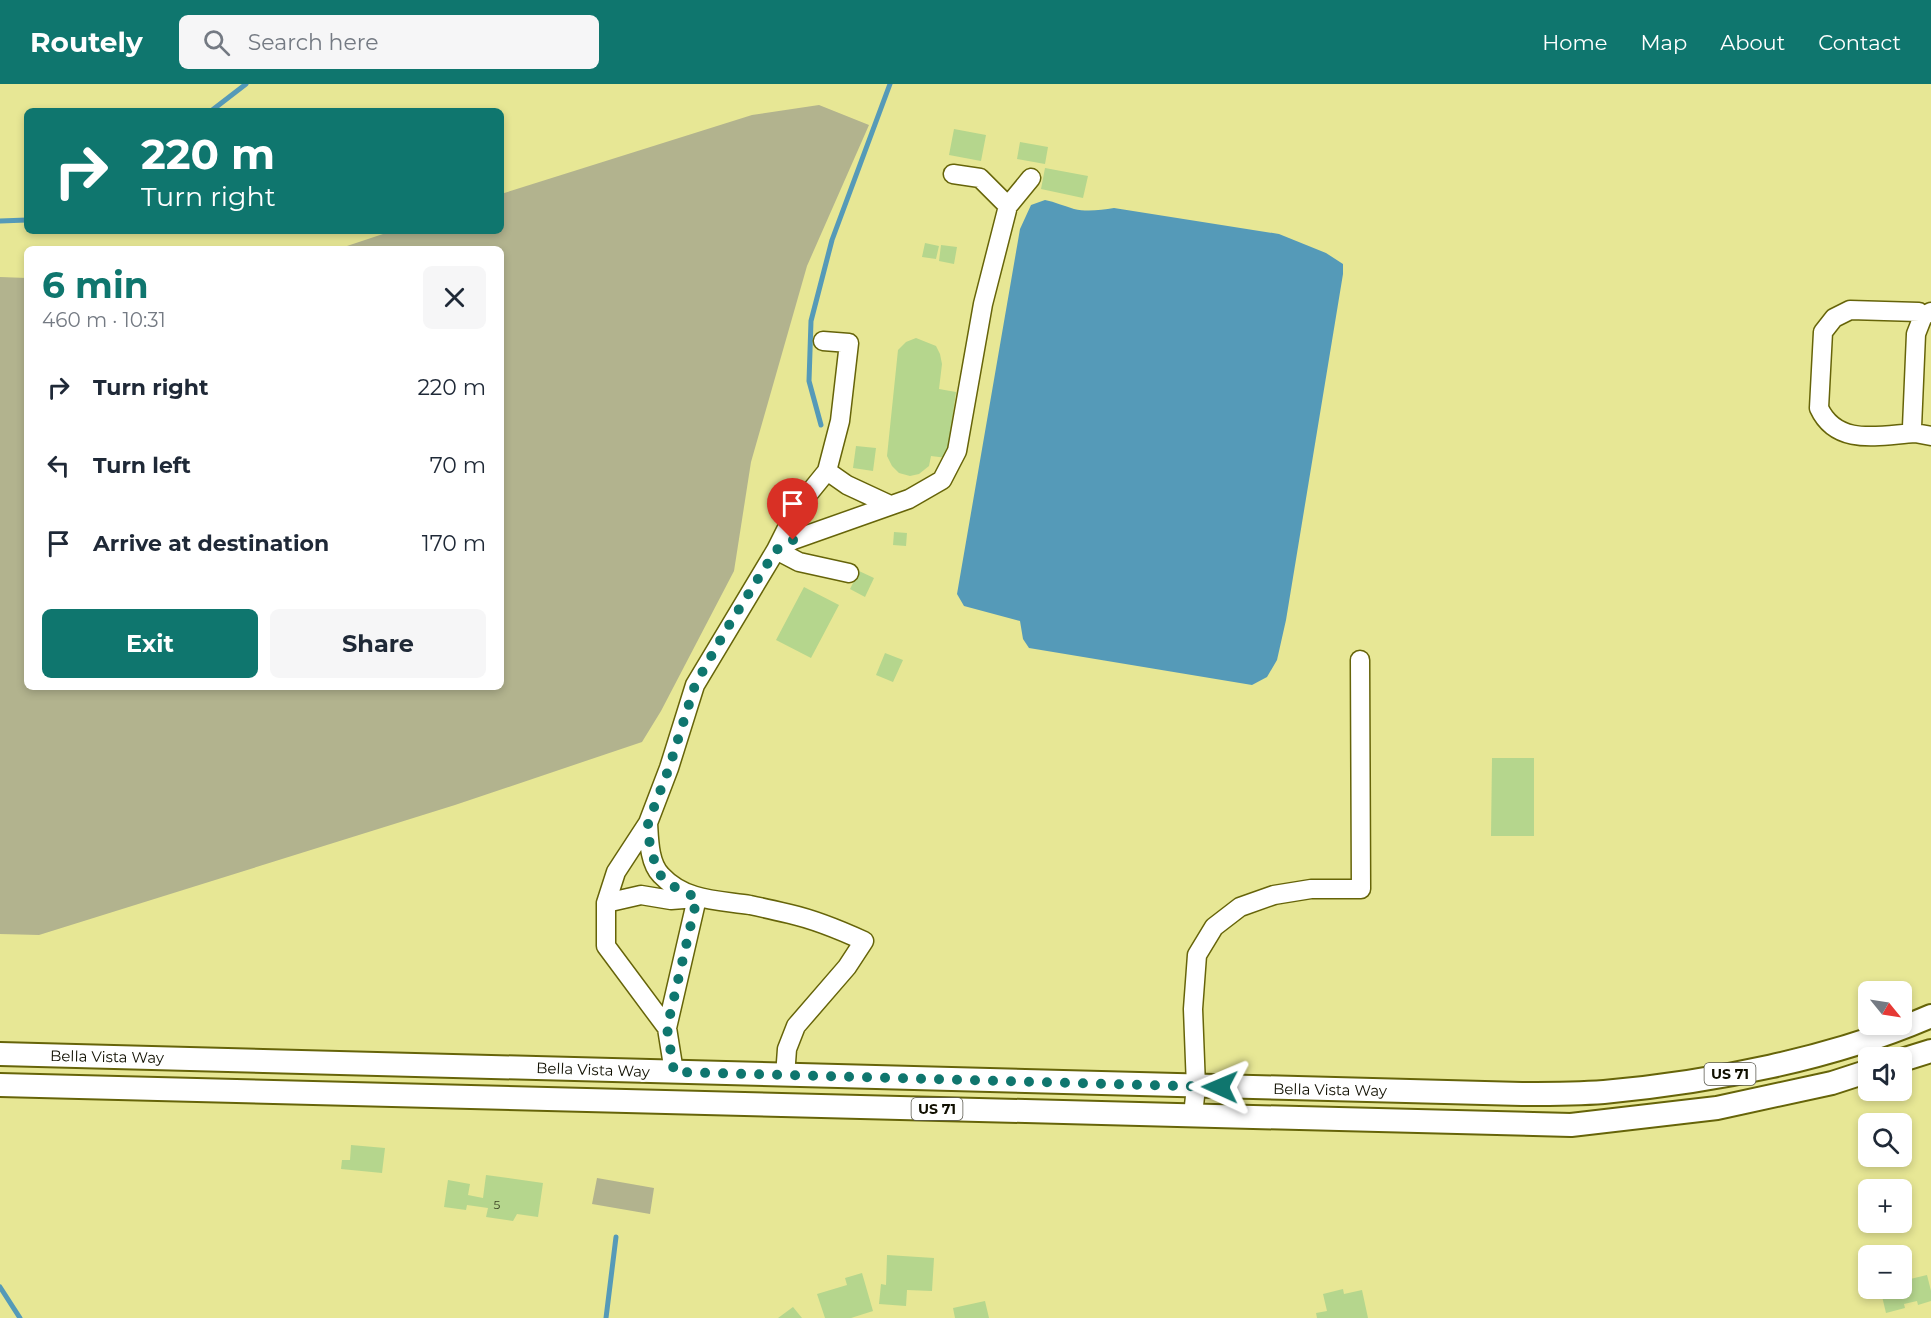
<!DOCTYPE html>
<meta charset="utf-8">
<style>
body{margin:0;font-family:Montserrat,sans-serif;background:#f6f6f7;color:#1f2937;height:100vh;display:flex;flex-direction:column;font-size:22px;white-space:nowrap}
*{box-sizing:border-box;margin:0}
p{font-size:20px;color:#747a83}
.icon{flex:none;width:33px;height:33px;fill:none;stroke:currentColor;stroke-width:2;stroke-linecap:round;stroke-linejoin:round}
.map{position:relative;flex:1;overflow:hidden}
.panel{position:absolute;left:24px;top:162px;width:480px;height:444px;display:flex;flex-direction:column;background:#fff;border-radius:9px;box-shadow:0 3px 9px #0003}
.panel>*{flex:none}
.top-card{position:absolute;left:24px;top:24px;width:480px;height:126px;border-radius:9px;box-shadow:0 3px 9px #0003;background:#0f766e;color:#fff;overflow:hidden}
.needle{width:39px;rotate:120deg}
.buttons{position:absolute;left:1858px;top:897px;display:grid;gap:12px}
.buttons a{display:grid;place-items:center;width:54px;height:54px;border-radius:9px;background:#fff;box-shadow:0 3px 9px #0003;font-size:30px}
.pin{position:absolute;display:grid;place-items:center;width:51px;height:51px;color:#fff;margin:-62px -26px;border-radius:50% 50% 50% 0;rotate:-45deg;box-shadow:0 0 6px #0007}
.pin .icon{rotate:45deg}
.me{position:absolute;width:66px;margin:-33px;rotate:271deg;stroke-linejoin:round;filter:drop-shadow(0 0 4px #0008)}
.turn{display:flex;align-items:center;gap:21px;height:126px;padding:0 18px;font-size:27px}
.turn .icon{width:78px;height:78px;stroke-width:2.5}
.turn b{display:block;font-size:42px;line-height:51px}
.round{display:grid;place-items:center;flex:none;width:63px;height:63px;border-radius:9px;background:#f6f6f7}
.overview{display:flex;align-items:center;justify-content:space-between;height:102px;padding:0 18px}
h1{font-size:36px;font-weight:700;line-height:45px;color:#0f766e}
.action{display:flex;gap:12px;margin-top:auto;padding:12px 18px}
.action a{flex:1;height:69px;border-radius:9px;background:#0f766e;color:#fff;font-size:24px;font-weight:700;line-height:69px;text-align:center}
.action a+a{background:#f6f6f7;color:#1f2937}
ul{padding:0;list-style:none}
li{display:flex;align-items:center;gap:18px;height:78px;padding:0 18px}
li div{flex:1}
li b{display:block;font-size:22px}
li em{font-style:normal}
header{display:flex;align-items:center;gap:36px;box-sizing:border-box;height:84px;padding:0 30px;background:#0f766e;color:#fff}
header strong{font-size:28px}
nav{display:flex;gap:33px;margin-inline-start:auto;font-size:21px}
.search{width:420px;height:54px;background:#f6f6f7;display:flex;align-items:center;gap:15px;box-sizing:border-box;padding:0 21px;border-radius:9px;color:#747a83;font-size:22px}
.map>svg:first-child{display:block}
.green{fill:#b2b38e}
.water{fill:#559ab8}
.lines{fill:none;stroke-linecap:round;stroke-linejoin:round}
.stream{stroke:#559ab8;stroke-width:5}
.building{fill:#b5d68d}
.minor-casing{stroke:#666409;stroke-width:21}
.major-casing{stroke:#666409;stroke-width:26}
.minor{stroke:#fff;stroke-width:18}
.major{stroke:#fff;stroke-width:22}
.route{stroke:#0f766e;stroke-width:10;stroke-dasharray:0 18}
.labels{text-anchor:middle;stroke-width:4.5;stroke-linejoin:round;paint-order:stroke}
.number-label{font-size:12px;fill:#394123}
.shield{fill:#fff;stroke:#58574c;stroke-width:1.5}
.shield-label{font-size:14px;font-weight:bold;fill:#100f00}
.street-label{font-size:15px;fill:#100f00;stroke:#fff}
</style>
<header>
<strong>Routely</strong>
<div class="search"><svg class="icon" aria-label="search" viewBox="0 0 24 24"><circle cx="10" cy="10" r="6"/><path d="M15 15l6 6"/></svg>Search here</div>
<nav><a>Home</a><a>Map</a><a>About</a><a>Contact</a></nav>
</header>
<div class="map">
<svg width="1931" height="1234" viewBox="0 0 1931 1234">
<rect width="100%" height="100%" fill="#e7e795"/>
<path class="green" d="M819,21L869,41L807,182L751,378L734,487L661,627L642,658L455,721L39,851L0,850V193L27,194V603H501V165H338L392,147H501V110L752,31Z
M597,1094L654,1104L650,1130L592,1120Z"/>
<path class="water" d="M1045,116C1055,118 1064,122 1074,125C1087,128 1101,126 1114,124L1279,150L1326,169L1343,180V190L1286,536L1277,576L1267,593L1252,601L1029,564L1023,555L1020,537L964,522L957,510L1020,145L1031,121Z"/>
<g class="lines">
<path class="stream" d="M211,27L246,0
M0,137L27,136
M821,341L809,297L811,237L832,156L890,0
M0,1203L20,1234
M606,1234L616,1153"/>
</g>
<path class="building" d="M954,45L986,51L981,77L949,71Z
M1020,58L1048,63L1045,80L1017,75Z
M1045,84L1088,92L1083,114L1041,105Z
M925,159L939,162L936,175L922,173Z
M941,161L957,163L954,180L939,177Z
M916,254L936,262L940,270L942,280L939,305L956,308L947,374L931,372L929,382L919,390L910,392L899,389L892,382L887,372L898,266L906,258Z
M856,362L876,364L873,387L853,384Z
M894,448L907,449L906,462L893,461Z
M859,487L874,494L865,513L850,505Z
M804,503L839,521L811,574L776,556Z
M885,569L903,576L893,598L876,591Z
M1492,674H1534V752H1491Z
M351,1061L385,1064L382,1089L341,1085L342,1076H350Z
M486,1091L543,1099L538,1133L517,1130L513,1137L486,1133L488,1124L467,1121L466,1126L444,1123L448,1096L470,1100L468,1111L483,1114Z
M887,1171L934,1174L932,1207L907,1206L906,1222L879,1220L881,1200L886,1201Z
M862,1189L873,1227L851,1234H825L817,1210L847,1201L845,1194Z
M1927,1191L1931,1207V1217L1918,1221L1917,1217L1904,1220L1905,1224L1886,1229L1881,1208L1902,1204V1197Z
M1343,1205L1344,1210L1362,1206L1368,1234H1317L1316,1229L1327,1227L1323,1210Z
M985,1217L989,1234H955L953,1224Z
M793,1223L802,1234H778Z"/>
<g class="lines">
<defs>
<path id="minor" d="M1008,122L1031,94
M1931,228L1923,232L1916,250L1912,343L1915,349L1931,352
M823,257L849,259L840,337L827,387L797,424L776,466L799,478L849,489
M1915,349C1880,351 1837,363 1819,324L1823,248L1834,234L1850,226L1919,228L1923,232
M827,387L847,401L890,421
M648,739C649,755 649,779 661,791C685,817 718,816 750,821C764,824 777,827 790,830C816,836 840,846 864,857L847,883L796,942L787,965L785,992
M606,819L641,811L671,816L697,814L667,944
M674,988L667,944L606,862V819L616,788L648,739L669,684L695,601L776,466L793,456L909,415L942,396L957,367L983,220L1008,122L980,94L953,90
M1193,1031L1196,1003L1193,925L1197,871L1214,843L1240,823L1274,811L1311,805H1361L1360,576"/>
<path id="major" d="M0,970L1522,1010C1549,1010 1577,1010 1604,1008C1712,998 1832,975 1931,932
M1902,976L1931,967
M0,1001L1571,1041L1717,1024L1832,999L1869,987"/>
</defs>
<use href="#minor" class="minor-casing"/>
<use href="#major" class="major-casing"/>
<use href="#minor" class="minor"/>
<use href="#major" class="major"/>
</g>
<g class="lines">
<path class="route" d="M793,456L776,466L726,546L695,601L669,684L648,739L650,764L659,790L676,804L697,814L667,944L674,988L1220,1003"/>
</g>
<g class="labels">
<g class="number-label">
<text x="497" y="1125">5</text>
</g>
<g class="shield">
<rect x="1704.5" y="979" width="51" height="22" rx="4.5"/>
<rect x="911.5" y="1014" width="51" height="22" rx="4.5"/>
</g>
<g class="shield-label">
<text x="1730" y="995">US 71</text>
<text x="937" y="1030">US 71</text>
</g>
<g class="street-label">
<text transform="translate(107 973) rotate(1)" y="5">Bella Vista Way</text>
<text transform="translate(593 986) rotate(2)" y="5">Bella Vista Way</text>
<text transform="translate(1330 1006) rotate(1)" y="5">Bella Vista Way</text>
</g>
</g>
</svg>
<div class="buttons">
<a><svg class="needle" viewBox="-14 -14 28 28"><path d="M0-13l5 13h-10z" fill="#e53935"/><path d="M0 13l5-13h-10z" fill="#747a83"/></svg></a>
<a><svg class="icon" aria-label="sound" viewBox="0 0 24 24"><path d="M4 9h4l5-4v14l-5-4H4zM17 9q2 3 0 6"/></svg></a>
<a><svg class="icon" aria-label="search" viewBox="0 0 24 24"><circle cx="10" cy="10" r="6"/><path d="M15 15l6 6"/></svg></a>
<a>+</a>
<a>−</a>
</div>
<div class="pin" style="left:793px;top:456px;background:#d93025"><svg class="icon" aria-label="arrive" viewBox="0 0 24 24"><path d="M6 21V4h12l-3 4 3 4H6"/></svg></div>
<svg class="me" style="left:1220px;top:1003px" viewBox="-20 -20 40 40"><path d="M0-17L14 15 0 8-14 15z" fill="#0f766e" stroke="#fff" stroke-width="4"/></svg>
<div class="top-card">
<div class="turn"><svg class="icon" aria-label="right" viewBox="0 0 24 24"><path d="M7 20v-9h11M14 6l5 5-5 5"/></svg><div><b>220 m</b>Turn right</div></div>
</div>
<section class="panel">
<div class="overview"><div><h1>6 min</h1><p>460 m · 10:31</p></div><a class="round"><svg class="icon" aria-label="close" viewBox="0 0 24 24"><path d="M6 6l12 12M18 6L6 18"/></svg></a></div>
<ul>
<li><svg class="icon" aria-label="right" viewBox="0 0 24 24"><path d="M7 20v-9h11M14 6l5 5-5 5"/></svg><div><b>Turn right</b></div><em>220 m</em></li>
<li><svg class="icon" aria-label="left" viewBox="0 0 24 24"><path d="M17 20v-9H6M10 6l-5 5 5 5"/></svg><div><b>Turn left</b></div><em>70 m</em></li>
<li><svg class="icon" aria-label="arrive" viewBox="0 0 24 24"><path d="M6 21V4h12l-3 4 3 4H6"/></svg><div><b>Arrive at destination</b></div><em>170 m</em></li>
</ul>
<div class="action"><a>Exit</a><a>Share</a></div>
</section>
</div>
